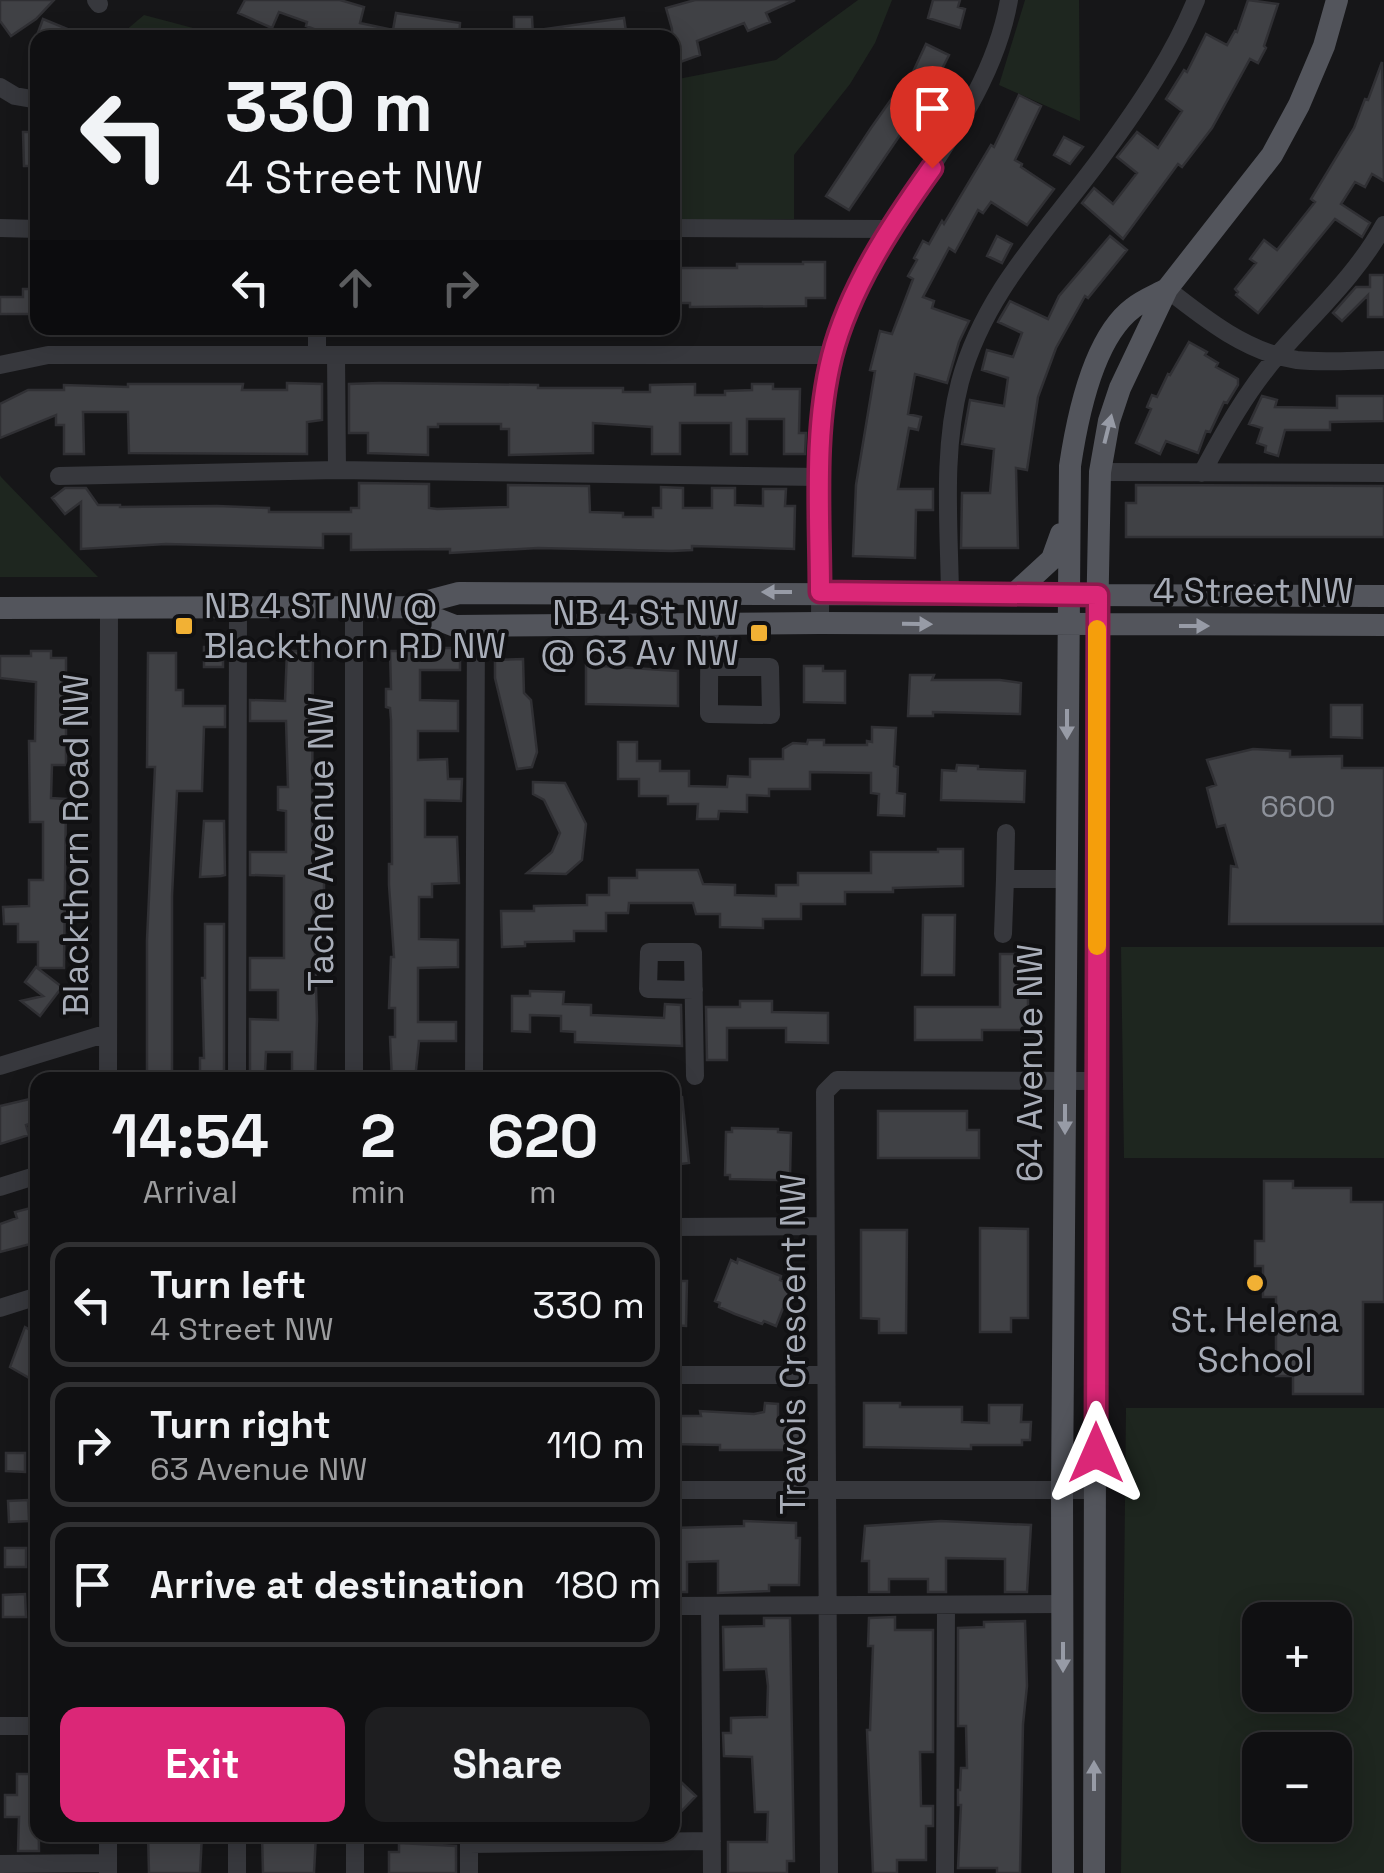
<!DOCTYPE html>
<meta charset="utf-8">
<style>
body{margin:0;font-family:"Space Grotesk",sans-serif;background:#1e1e20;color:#f1f3f6;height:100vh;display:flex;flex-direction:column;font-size:38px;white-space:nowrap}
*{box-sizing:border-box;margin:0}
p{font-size:32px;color:#9c9d9f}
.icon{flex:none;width:55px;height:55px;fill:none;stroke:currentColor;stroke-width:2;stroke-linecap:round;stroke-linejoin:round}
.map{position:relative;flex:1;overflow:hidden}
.panel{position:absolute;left:30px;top:1072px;width:650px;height:770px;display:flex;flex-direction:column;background:#101012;border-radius:20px;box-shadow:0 5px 25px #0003,0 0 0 2px #303032}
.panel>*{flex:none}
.hud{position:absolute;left:30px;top:30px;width:650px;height:305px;border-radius:20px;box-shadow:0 5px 25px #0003,0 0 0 2px #303032;background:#101012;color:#f1f3f6;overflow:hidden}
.fabs{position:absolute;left:1242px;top:1602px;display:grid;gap:20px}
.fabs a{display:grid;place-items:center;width:110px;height:110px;border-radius:20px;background:#101012;box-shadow:0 5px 25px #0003,0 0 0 2px #303032;font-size:50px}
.pin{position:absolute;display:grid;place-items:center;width:85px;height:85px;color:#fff;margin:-102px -42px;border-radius:50% 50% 50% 0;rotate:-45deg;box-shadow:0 0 10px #0007}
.pin .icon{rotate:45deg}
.me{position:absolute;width:110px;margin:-55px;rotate:0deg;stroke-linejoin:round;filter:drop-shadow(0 0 8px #0008)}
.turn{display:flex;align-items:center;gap:35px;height:210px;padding:0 30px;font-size:45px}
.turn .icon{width:130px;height:130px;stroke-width:2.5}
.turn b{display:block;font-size:70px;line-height:85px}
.lanes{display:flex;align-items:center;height:95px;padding:0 30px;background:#0003;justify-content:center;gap:50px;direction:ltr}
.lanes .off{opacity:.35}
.eta{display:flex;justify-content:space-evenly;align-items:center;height:170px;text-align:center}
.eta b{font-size:60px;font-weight:700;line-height:70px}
.button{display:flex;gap:20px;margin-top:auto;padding:20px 30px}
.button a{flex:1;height:115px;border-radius:20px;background:#db2777;color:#fff;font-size:40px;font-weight:700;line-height:115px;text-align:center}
.button a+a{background:#1e1e20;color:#f1f3f6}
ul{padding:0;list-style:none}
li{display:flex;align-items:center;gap:30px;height:125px;margin:0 20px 15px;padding:0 10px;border:5px solid #303032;border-radius:20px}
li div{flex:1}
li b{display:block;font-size:38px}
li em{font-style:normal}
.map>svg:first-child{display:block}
.green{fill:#1e261f;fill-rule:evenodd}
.building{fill:#404145;stroke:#303034;stroke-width:2.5}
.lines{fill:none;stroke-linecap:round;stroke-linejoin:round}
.minor{stroke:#37383d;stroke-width:18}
.major{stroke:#53555c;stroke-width:22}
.oneway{fill:#979ba6}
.route-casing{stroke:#8e194d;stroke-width:25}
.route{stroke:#db2777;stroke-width:18}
.slow{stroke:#f59e0b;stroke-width:18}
.poi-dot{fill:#f2b134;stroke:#111113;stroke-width:4}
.labels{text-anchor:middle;stroke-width:8;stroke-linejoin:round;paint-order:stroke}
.number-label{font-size:30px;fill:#8e929b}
.street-label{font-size:35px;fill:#a8adb8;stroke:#111113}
.poi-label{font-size:35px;fill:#a8adb8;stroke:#111113;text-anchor:start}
</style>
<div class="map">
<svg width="1384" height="1873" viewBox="0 0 1384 1873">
<rect width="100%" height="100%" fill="#161618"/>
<path class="green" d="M858,0H892L875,43L850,84L794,155V219L673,220V80L776,60Z
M1025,0H1079L1080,121L999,85Z
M144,15L227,37H118Z
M0,475L1,477L98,577H0Z
M1121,947H1384V1158H1124Z
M1126,1408H1384V1873H1121ZM1260,1620H1335V1695H1260ZM1260,1750H1335V1825H1260Z"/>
<path class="building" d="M0,0H54L36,19L11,36L0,21Z
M245,0H340L364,7L360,23L393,30L396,13L460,23L459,38H326L327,34L306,26L307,22L279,12L272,28L238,13Z
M695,0H795L766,13L770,22L748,31L744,23L697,41L700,55L672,65V29L666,8Z
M933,0H960L958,7L965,9L960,28L928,18Z
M1248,0L1278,4L1264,46L1266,48L1258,63L1250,59L1212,128L1182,167L1178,164L1123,239L1082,203L1094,188L1113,204L1137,173L1117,157L1137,132L1158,148L1182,111L1166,99L1184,70L1187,72L1206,34L1227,45L1235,31L1237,32Z
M514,17H532L533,35L514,36Z
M624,18L627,38H545V29Z
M43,19L87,37V38H36Z
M926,44L949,55L934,85L849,210L826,196L871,128L902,84L906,87Z
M1382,62L1384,181L1372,174L1365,187L1355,182L1341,204L1370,223L1362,237L1335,219L1258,313L1236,295L1238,292L1235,289L1256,263L1250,259L1264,240L1277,250L1315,202L1311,199L1354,128L1365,99L1368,100Z
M1019,95L1041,106L1015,160L1022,164L1021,167L1054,189L1027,225L991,202L983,213L978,210L955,252L949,248L923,297L934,301L932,308L969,321L959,342L947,383L915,374L908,414L921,417L918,430L909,428L898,489H933V510H916L915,558L853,556L856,485L875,371L870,370L880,331L892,334L913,279L908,276L917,260L914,258L923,241L929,244L942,221L944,224L991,145L994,147Z
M23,132H38V166H24Z
M1064,137L1083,147L1070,164L1054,155Z
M997,236L1012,244L1002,263L987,256Z
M1110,236L1127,250L1088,298L1085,296L1056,348L1038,397L1027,470L1016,468L1018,548H961L962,493H990L994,449L962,444L970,400L1004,406L1008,378L982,370L987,350L1013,357L1022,333L998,322L1000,318L1010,301L1048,319L1059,296Z
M803,262H825V298H806V306L690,307V303H672V268H737V264H803Z
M1370,275H1384V317H1368V295L1342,321L1333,313L1356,287H1370Z
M23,289H38V314H0V297H23Z
M1189,342L1207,352L1205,355L1218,363L1216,367L1238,379V385L1227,403L1224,402L1210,432L1206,431L1198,453L1166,441L1160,454L1136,443L1151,409L1147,407L1152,395L1157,397L1168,374L1170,375Z
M287,383L322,384V420L307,422V454L129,453L128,412H83L84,454H64V425H56V415L0,438V404L28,390H64V385L128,387V384H243L242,390H287Z
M380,383L538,385V388H623V392H650V385L695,384V395H725V391L752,390V384H773V389H800L799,433H806L805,454H784V419H747V454H731V423H680V454H652V427L593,423V453L509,455V429H501V424H438V427H428V455L368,453V433H349V384Z
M1262,396L1277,400L1275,407L1337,408V396H1384V421L1330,422V430H1285L1278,456L1265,452L1266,446L1257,443L1262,428L1249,424Z
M359,483L429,484V508L437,509L508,507V485L589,486L590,512L623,513V517H653V508H661V487L683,488V508H712V488H735V505L763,506V489H786L785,506H795L794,549L692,546V550L672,551L538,548L450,553V549L351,550V534H323V548L166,544L81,549V502L65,514L52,498L65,488H86L98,505H120V507L217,506L269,508V512H351V508H359Z
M1136,485L1384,486V537H1126V503H1136Z
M204,647H223V667H204Z
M441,648H460V670H420V700L458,701V731H418V760L447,759L448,779H462L461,801L425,800V837H457L459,883L432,884V897H419V939L458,940V967L418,968V1022H456V1041H419L415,1080H392L390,1037H395V1008H389L391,957H394L389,885V864H392L391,720L390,708L386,707V689H391L390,651H441Z
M31,651H51V658H66V765H52L51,798L66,799L64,968H38V942H18V924H4L3,907L29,906V880H43V822H30L29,741H35L36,682L0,678V656H31Z
M287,651H313L312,827L314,863H321V870H324V892H313L317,1019L315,1080H292V1052H266L265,1072H250V1019L278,1020V990H250V958H284V876L250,875V852H286V811L278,810V787H288L286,721H250V700L285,701Z
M148,653H176V690H183V706H225V727H204L202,791H177L172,896V1080H147V940L155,767H147Z
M523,659L524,693L531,700L537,752L532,767L517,769L495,678V660Z
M586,665L678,671V706L586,704Z
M804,666H823V671H845V703L804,702Z
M910,675H934L932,680H1000L1021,683L1020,714L933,712V716H908Z
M1331,705H1362V738L1331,737Z
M872,727L896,728L894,766L898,767L897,793L905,794L904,816L878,815L879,794L871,793V773L810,772V789H769V796L747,795V812L719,811L718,819H697L698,804H668V796H639V779H618V742H637V761H660V771H689V786L727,787L728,776L750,777V759H783V749L793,743L807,744L808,740H824V745H867V741L872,742Z
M1253,749L1290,751V757L1342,756V768H1384V924H1229L1231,866L1237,867L1225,825L1217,827L1207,788L1216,785L1207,760Z
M957,765L978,766V769L1025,771L1024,802L941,800L942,770L956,771Z
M533,782L565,783L586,824L582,860L566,874L527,873L552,852L560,833L544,800L533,794Z
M204,821H224L225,875L221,876L200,877Z
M938,849H963V886L893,888V892H845V904H801V919H763V928L720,927V914H696L693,903H629L628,913H606V931H574V941L525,942V946L502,947L501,911H534V906L587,905V895H609V878H637V870H698L703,884L735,885V895L776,896V885H798V873H871V852H938Z
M923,915H955L954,975H922Z
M205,924H224V1080H204V1076H200V1058H204L202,978H205Z
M1000,954H1028V1030H982V1040H915V1007H1000Z
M36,967L62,987L40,1016L21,1001L43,996L25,982Z
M530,991L564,992L563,1004L591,1005V1015L664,1018L665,1004L681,1005L682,1046L575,1042V1032L561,1031V1016L530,1015V1032L512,1031V996H530Z
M740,1001H772V1012L828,1013V1043L786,1042V1028H727V1060H707L706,1007H740Z
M38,1097V1121L26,1125L29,1135L0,1144V1106Z
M682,1097L689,1163L672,1165V1098Z
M878,1111H967V1130H979V1158H878Z
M732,1128L778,1129V1132L791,1133L790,1177L777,1176V1180L730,1179V1175H725L726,1132H732Z
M1264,1181H1293V1188H1351V1202H1384V1302H1363V1394H1293V1376H1276V1297H1263V1266H1255V1241H1264Z
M38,1206V1242L0,1252V1224L17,1218L15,1212Z
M980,1228L1028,1229V1318H1011V1332H980Z
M861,1230H907L906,1333H879V1319L861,1318Z
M738,1259L781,1276L780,1280L792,1285L776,1326L764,1321L762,1324L735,1314L719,1307L720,1303L715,1301L731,1260L737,1263Z
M672,1281H687L686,1326L672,1325Z
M25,1327L38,1335V1383L10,1367Z
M765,1403L778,1404V1417L800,1418V1450H720V1445L672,1444V1416H701L700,1411L754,1414L764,1412Z
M864,1403H900V1407H962V1422L989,1423V1405H1022L1021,1422H1031L1030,1440H1022V1445H971V1449L864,1447Z
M6,1453H25V1472L6,1471Z
M28,1500L29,1521L9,1522L8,1501Z
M744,1521L796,1523V1538H800L799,1585H769V1591L718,1593V1561L687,1562V1592H672V1528L744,1526Z
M941,1521L1031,1525L1027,1592H1005V1559L946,1558V1592H928V1579H889V1592H869V1561H862L865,1526Z
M5,1548H26V1567H5Z
M25,1594L26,1617H3V1595Z
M895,1617V1630H933V1752H920L921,1806H933V1826H926V1860H897V1873H873L867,1730H870L873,1646H868L869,1618Z
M764,1618H790L794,1861H787V1873H728V1842H767L768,1812H755L752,1757L724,1756L723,1733H731V1718L767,1717L768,1686L766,1669L724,1670L723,1627L764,1626Z
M1025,1621L1027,1686L1023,1724L1020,1873H997V1868H958L961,1805H958V1790H960L961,1768H967L966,1726H958V1628L984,1627V1622Z
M17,1774H38L39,1851H18L19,1817H5V1795H17Z
M681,1782L696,1796L672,1821V1791Z
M148,1835H202L200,1873H149Z
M262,1835H316L314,1873H263Z
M399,1843L456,1846V1873H389V1852H399Z"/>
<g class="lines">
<path class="minor" d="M96,0L99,4
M0,87L15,96L38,100
M0,228L38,229
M672,228L889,229
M1167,289C1205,319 1248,353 1297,360C1325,363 1356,360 1384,360
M317,355V328
M336,355L337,470
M0,365L48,355H833
M1100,472L1384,473
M1202,473C1224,432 1246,392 1277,356C1314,313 1356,276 1384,225
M59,476L337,470L820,477
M950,595C949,524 942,451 960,382C985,289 1052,226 1106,151C1141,103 1174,54 1196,0
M820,623C821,535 814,444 832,358C837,335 849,309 859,287C904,190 990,109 1009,0
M709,667H770L771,715L709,714C709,684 709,654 710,624
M1005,879L1006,833
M1003,934L1005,879H1066
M694,990L648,989L649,952H693L695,1076
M0,1066L108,1033
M108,1080L109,609
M237,1080L238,609
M354,1080V607
M474,1080L476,627
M0,1187L38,1175
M672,1227L824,1226
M0,1308L38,1296
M672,1375H825
M672,1490H1095
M672,1606L1063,1604
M710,1606L712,1873
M0,1726H38
M108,1835V1873
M237,1835V1873
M355,1835V1873
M469,1844L712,1841
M0,1864L108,1863
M469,1873V1835
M829,1873L825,1092L837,1080L1097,1081
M945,1873L946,1605"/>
<path class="major" d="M1014,594L1052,559L1061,534
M406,607L455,626L820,623L1384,625
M0,608L406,607L459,593L1384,596
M1063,1873L1062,1490L1070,466C1077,419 1093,338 1133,308C1143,300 1156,295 1167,289
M1094,1873L1097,626L1100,472L1109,421L1120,388L1167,289L1272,155L1299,105L1324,46L1337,0"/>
</g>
<defs><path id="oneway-solid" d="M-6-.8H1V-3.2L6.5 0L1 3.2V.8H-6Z" transform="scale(2.5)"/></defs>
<g class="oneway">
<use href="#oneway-solid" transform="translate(1108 429) rotate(-76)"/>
<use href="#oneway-solid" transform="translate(777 592) rotate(180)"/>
<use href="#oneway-solid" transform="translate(917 624) rotate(1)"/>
<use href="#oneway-solid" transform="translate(1194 626)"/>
<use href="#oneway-solid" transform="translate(1067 724) rotate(90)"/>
<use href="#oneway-solid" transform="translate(1065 1119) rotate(90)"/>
<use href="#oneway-solid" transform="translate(1063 1657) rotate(90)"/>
<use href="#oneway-solid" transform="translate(1094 1776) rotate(-90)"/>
</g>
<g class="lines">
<defs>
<path id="route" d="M932,168C892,224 849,289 832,356C813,431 820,515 820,592L1098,595L1096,1453"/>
</defs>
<use href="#route" class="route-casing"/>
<use href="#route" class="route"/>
<path class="slow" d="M1097,629V946"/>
</g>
<g class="poi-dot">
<rect x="174" y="616" width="20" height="20" rx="5"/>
<rect x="749" y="623" width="20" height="20" rx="5"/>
<circle cx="1255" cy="1283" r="10"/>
</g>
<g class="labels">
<g class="number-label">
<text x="1298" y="817">6600</text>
</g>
<g class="street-label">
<text x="1253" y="603">4 Street NW</text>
<text transform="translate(321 844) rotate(-90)" y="12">Tache Avenue NW</text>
<text transform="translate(76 845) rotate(-90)" y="12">Blackthorn Road NW</text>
<text transform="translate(1030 1063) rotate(-90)" y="12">64 Avenue NW</text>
<text transform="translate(793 1344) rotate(-90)" y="12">Travois Crescent NW</text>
</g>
<g class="poi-label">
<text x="204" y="618">NB 4 ST NW @<tspan x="204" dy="40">Blackthorn RD NW</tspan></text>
<text x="739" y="625" text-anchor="end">NB 4 St NW<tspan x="739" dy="40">@ 63 Av NW</tspan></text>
<text x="1255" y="1332" text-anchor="middle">St. Helena<tspan x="1255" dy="40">School</tspan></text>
</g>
</g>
</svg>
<div class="fabs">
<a>+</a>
<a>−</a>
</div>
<div class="pin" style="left:932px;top:168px;background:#d93025"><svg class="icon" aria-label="arrive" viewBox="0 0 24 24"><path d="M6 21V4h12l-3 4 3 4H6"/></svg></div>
<svg class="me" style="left:1096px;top:1453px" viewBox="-20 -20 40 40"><path d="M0-17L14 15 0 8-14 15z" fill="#db2777" stroke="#fff" stroke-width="4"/></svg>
<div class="hud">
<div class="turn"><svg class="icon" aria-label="left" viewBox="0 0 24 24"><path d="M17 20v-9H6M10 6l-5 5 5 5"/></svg><div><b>330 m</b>4 Street NW</div></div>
<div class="lanes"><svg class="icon" aria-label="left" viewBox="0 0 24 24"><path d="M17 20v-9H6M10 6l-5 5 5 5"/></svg><svg class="icon off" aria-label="ahead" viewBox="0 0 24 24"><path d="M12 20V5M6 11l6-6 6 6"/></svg><svg class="icon off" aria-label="right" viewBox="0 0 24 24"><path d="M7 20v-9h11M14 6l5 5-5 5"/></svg></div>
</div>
<section class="panel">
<div class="eta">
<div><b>14:54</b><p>Arrival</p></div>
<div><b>2</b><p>min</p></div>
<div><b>620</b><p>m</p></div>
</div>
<ul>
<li><svg class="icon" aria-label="left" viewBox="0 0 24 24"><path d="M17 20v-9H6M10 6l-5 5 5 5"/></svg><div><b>Turn left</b><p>4 Street NW</p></div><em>330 m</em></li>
<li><svg class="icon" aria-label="right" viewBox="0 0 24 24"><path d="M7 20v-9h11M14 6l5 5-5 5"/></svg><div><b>Turn right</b><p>63 Avenue NW</p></div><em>110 m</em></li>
<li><svg class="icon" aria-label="arrive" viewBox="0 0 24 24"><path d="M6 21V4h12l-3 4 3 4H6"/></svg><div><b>Arrive at destination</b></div><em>180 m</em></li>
</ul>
<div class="button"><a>Exit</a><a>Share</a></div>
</section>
</div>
